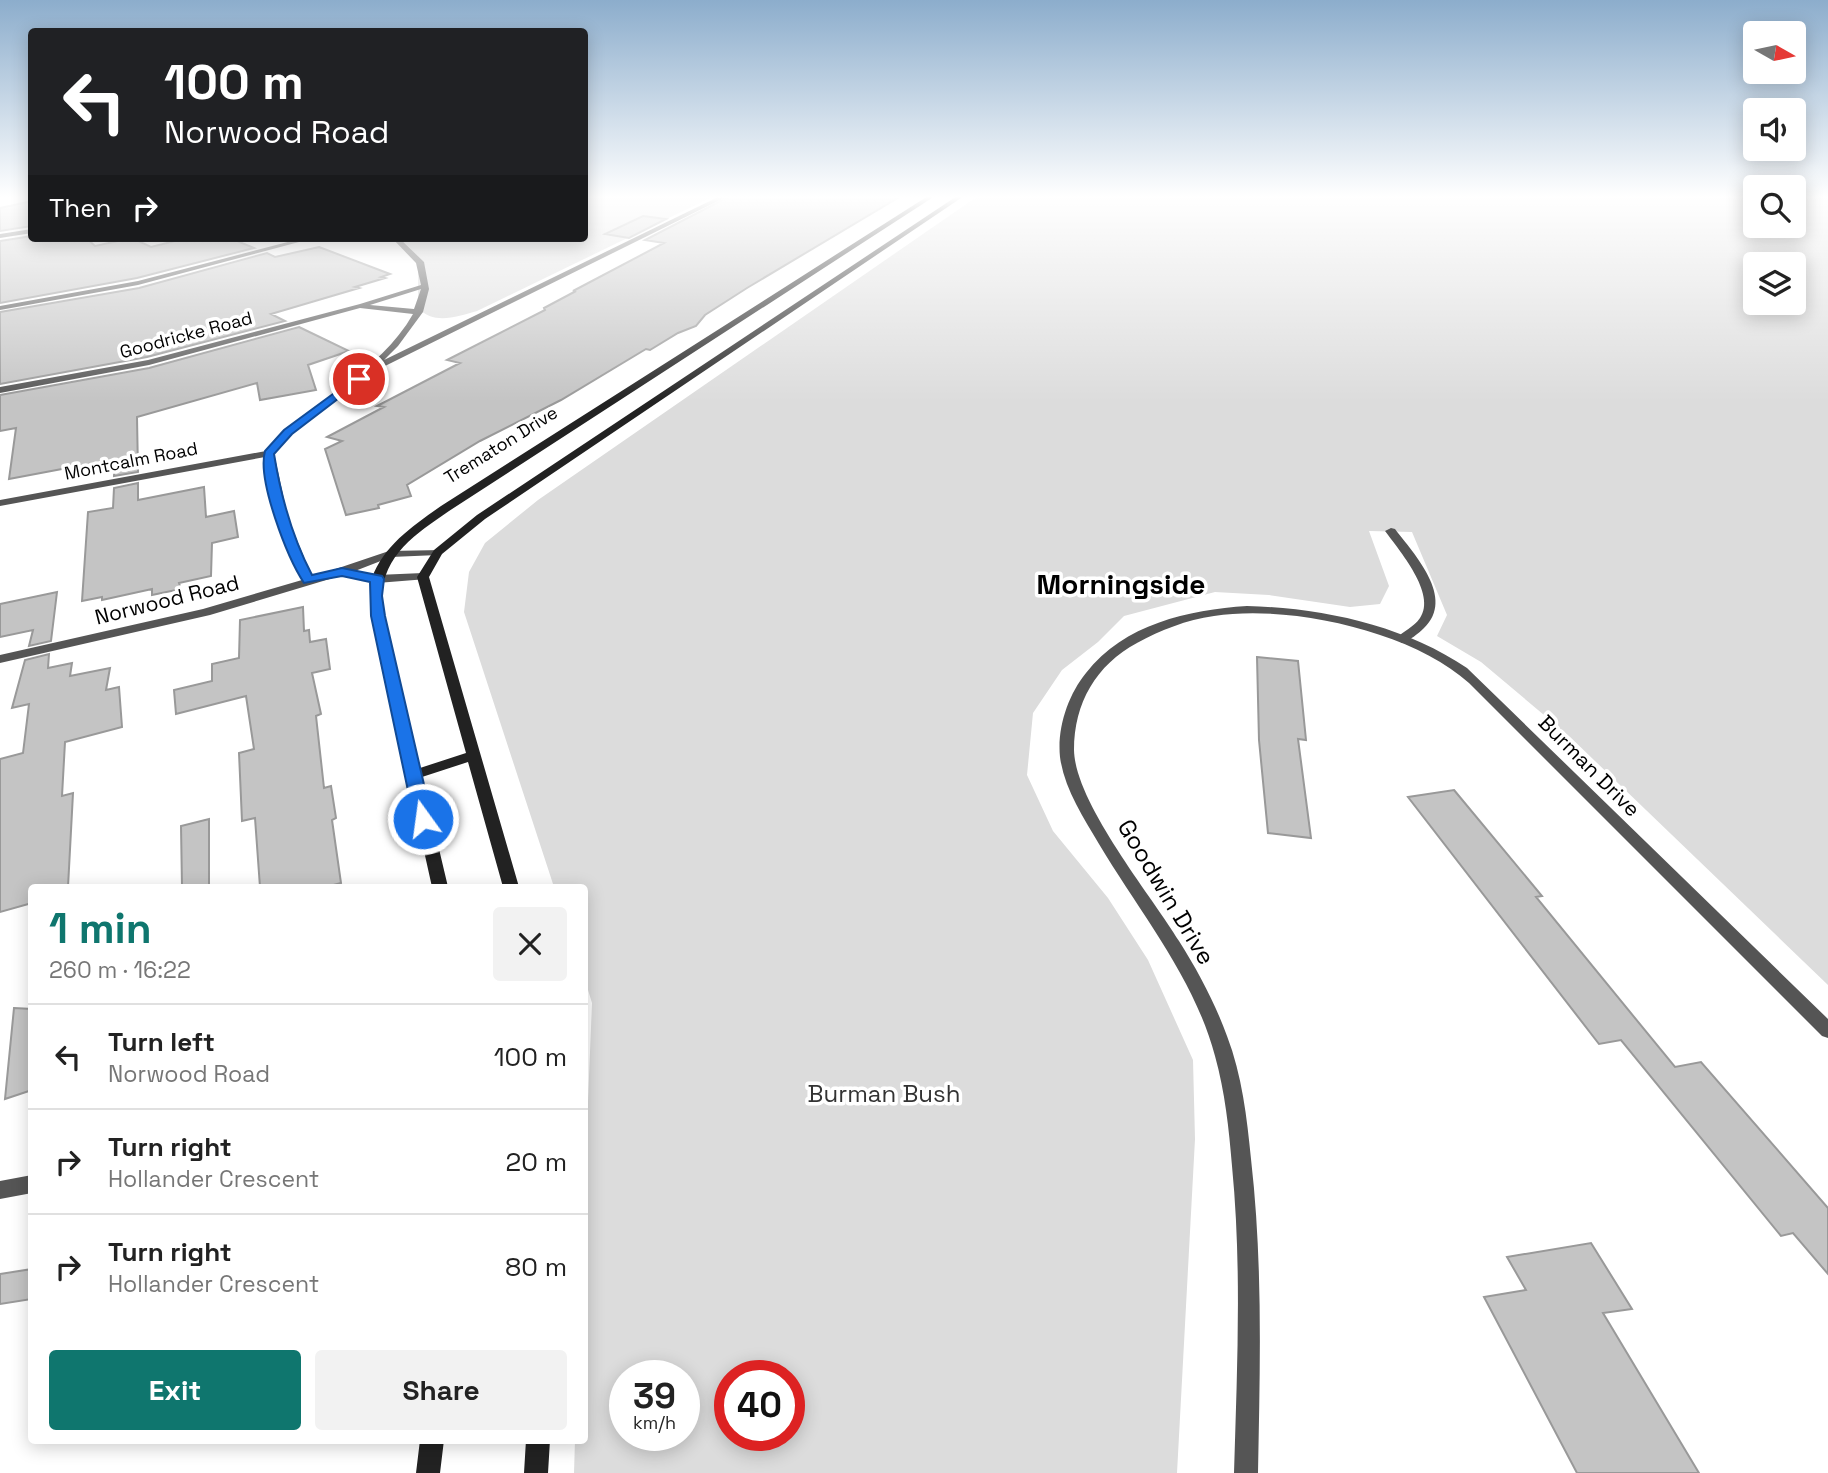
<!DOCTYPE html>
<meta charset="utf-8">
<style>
body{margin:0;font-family:"Space Grotesk",sans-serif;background:#f2f2f2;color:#222;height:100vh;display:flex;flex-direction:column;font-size:26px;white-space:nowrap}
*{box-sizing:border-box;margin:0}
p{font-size:23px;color:#767676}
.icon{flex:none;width:38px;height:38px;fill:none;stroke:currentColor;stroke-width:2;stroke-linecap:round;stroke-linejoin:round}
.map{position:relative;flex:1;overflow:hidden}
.side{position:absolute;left:28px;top:884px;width:560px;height:560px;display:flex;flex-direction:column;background:#fff;border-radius:7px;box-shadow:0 4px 18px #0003}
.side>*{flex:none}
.banner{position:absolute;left:28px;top:28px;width:560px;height:214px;border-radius:7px;box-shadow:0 4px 18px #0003;background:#202124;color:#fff;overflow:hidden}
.needle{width:46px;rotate:99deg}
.buttons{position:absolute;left:1743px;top:21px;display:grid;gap:14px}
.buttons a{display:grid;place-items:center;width:63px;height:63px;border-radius:7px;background:#fff;box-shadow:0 4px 18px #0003;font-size:35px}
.speed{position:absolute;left:609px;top:1360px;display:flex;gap:14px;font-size:35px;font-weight:700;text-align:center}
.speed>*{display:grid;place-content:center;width:91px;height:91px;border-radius:50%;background:#fff;box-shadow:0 4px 18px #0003;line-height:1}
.speed small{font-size:18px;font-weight:400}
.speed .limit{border:10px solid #d22;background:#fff;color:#111}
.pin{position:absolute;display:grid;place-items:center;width:60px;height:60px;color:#fff;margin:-30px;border:4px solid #fff;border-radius:50%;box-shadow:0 2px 7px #0007}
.me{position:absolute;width:77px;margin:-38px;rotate:346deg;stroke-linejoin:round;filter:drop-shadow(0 0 5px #0008)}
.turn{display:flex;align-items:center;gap:24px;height:147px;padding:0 21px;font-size:32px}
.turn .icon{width:91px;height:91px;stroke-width:2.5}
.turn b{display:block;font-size:49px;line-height:60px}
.then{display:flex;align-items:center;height:66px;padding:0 21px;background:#0003;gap:14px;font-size:26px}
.round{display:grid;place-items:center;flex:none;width:74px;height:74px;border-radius:7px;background:#f2f2f2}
.summary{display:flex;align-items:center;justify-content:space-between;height:119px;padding:0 21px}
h1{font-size:42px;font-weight:700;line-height:52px;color:#0f766e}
.button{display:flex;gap:14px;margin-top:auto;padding:14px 21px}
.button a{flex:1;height:80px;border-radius:7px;background:#0f766e;color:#fff;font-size:28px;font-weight:700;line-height:80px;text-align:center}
.button a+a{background:#f2f2f2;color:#222}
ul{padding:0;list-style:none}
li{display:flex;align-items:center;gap:21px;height:105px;padding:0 21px;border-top:2px solid #e0e0e0}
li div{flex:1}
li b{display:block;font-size:26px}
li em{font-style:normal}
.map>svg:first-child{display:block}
.green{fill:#dcdcdc;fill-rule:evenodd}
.building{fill:#c4c4c4;stroke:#999;stroke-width:2}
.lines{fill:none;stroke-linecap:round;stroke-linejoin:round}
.lane{fill:#555;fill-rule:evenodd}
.street{fill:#555;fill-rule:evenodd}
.secondary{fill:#222;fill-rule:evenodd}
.route{fill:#1a73e8;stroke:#114b97;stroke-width:2}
.labels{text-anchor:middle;stroke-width:7;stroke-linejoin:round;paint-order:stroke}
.far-street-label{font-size:18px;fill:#000;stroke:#fff}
.street-label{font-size:21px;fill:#000;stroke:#fff}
.near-street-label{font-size:24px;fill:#000;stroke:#fff}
.near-park-label{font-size:24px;fill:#333;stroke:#fff}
.district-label{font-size:28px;font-weight:bold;fill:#000;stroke:#fff}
</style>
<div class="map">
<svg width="1828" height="1473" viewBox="0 0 1828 1473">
<rect width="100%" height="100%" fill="#fff"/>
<path class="green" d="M585,196H714L477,311C456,317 434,325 418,308V257L394,238H584Z
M978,196H1755V226H1794V196H1828V985L1569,736L1481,662L1437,636L1447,615L1412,532L1369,531L1389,586L1380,604L1350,607L1269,595L1215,592L1124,616L1098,642L1062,670L1033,713L1027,775L1053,831L1108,898L1148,960L1193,1060L1195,1139L1177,1473H574L575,1440H584V1200L592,1003L585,980L584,887H554L464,612L469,572L485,543L538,500ZM1755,264H1794V303H1755ZM625,1376H684V1435H625ZM730,1376H789V1435H730Z"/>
<path class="building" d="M730,196H901L747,288L705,315L696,326L678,333L650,350L646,349L561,400L480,441L407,485L411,496L378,505L379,508L346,515L325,449L342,441L327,437L384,407L377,406L460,363L447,360L545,310L544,308L576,291H573L664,243L645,240Z
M32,201V226L0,231V208Z
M643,216L666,219L629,238L605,234Z
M32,236V238H86L95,246L132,238L151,247L187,238H230L254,248L137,278L0,303V241Z
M319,247L390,274L381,277L385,278L355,287L359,288L271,314L285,321L147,357L0,384V312L139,288L267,253L275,257Z
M299,327L349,351L308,365L316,390L260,400L257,383L137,417L138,472L114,476L115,459L9,479L16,428L0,431V395L149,368Z
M138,483V500L204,487L206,517L234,511L238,537L212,543L211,576L179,583L181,589L152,595V589L102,600V597L82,601L88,512L113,508L114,488Z
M57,592L51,641L29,646L33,630L0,637V604Z
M303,607L304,631L309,630L310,642L326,639L330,669L312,673L321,714L316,716L324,788L331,786L336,818L332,820L341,883L326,887H260L255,818L242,821L239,753L254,749L246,696L176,714L174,690L212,681V664L239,658L240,620Z
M49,654L48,668L72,663L70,676L110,668L106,690L119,687L122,727L65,742L62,796L73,793L68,887H32V903L0,912V759L23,753L29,704L12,708L25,660Z
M1257,657L1298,661L1306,740L1298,739L1311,838L1268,833L1259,740Z
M1454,790L1542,896L1536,897L1675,1067L1701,1062L1828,1208V1274L1793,1233L1781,1236L1621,1040L1599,1044L1408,797Z
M209,819V887H182L181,826Z
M14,1008L32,1009V1090L5,1099Z
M1591,1243L1632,1309L1603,1313L1699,1473H1577L1484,1297L1526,1290L1507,1257Z
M32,1269V1299L0,1304V1274Z"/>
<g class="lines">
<path class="lane" d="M1391,528L1395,529C1414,554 1456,598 1424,628C1418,634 1410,640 1402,643L1396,639C1403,631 1414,627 1420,618C1437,594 1399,550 1385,531Z"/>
<path class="street" d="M720,196H728L383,367H377L294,432L274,453L288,518L312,577L389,551L442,550V554L438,555L391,557L355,571L377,575L423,573L429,577L427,579L377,583L343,575L210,615L0,663V655L203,609L302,580L277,518L265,457L0,506V500L266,451C310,401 379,374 413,314L360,308L149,365L0,393V387L148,360L360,304L421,285L416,263L392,238H399L424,262L429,289L423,312L398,346L384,360ZM421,289L414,309L370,305Z
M32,229V233L0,238V234Z
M303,238H314L138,285L0,310V306L138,281Z
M1247,606C1322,608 1403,625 1467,668L1828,1019V1038L1822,1036L1469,683C1412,631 1289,604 1214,616C1186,620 1161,630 1137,643C1096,665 1074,703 1074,750C1075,803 1151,895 1179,941C1198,971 1215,1003 1227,1036C1242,1075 1247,1118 1251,1159C1263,1264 1260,1368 1258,1473H1234C1237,1371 1242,1268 1232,1166C1229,1129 1225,1092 1215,1056C1194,977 1140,913 1099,844C1083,817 1064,788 1060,757C1057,728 1068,695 1086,673C1124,624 1188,610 1247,606Z
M32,1175V1193L0,1199V1181Z"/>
<path class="secondary" d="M928,196H935L449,511C414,535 377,559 383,607L420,768L466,753L417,577L434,550L477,515L957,196H964L485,519L442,554L429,577L519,887H503L468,762L422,777L448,887H432L408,779L405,775L406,772C399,737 362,604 372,578C383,546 414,525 441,506Z
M420,1440H444L440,1473H416Z
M526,1440H550L548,1473H524Z"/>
</g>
<linearGradient id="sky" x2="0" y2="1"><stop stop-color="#8cadcc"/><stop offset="0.49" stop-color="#fff"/><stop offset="1" stop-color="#fff" stop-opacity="0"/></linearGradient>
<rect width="1828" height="402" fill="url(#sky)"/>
<path class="route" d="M356,377L364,379L292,434L274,454C281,497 292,537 312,575L342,568L382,576L384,579L382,596L385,616L432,819L423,825L414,819L371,616L370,582L342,576L304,583C287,557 257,480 265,451L284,430Z"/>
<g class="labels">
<g class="far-street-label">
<text transform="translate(186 335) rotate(-15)" y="6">Goodricke Road</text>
<text transform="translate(501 445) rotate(-32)" y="6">Trematon Drive</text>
<text transform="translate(131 461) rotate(-11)" y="6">Montcalm Road</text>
</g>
<g class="street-label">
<text transform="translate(167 600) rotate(-14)" y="7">Norwood Road</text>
<text transform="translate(1589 766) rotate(45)" y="7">Burman Drive</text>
</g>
<g class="near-street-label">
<text transform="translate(1166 892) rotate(59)" y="8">Goodwin Drive</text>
</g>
<g class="near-park-label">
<text x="884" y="1102">Burman Bush</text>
</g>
<g class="district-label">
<text x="1121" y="594">Morningside</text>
</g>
</g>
</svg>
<div class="buttons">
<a><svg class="needle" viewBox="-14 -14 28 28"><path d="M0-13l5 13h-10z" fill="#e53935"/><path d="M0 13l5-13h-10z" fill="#767676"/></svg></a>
<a><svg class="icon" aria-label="sound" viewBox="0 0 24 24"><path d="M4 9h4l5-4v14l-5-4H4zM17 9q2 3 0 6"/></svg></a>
<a><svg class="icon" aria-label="search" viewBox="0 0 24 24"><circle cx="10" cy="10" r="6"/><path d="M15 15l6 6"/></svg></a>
<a><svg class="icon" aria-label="layers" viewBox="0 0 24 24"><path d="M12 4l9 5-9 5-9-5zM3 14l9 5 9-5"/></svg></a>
</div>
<div class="speed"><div>39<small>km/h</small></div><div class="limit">40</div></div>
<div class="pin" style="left:359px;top:379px;background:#d93025"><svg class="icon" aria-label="arrive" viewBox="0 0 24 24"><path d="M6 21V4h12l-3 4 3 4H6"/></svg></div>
<svg class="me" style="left:423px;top:819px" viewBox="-20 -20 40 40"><circle r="17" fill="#1a73e8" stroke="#fff" stroke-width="3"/><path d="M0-11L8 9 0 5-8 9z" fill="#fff"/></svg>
<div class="banner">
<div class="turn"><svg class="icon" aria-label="left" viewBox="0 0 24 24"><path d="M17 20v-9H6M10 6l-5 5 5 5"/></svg><div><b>100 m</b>Norwood Road</div></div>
<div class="then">Then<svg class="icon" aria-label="right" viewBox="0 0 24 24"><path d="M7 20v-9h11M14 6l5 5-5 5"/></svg></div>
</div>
<section class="side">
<div class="summary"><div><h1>1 min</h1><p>260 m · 16:22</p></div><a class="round"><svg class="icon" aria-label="close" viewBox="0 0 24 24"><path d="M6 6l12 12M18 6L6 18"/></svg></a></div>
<ul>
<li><svg class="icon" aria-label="left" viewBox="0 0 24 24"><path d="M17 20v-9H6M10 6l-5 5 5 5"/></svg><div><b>Turn left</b><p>Norwood Road</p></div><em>100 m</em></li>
<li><svg class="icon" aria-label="right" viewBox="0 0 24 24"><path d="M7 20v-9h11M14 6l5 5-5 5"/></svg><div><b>Turn right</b><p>Hollander Crescent</p></div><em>20 m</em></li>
<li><svg class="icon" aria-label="right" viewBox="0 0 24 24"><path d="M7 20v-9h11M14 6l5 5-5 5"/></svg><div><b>Turn right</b><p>Hollander Crescent</p></div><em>80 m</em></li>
</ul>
<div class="button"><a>Exit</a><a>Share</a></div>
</section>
</div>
